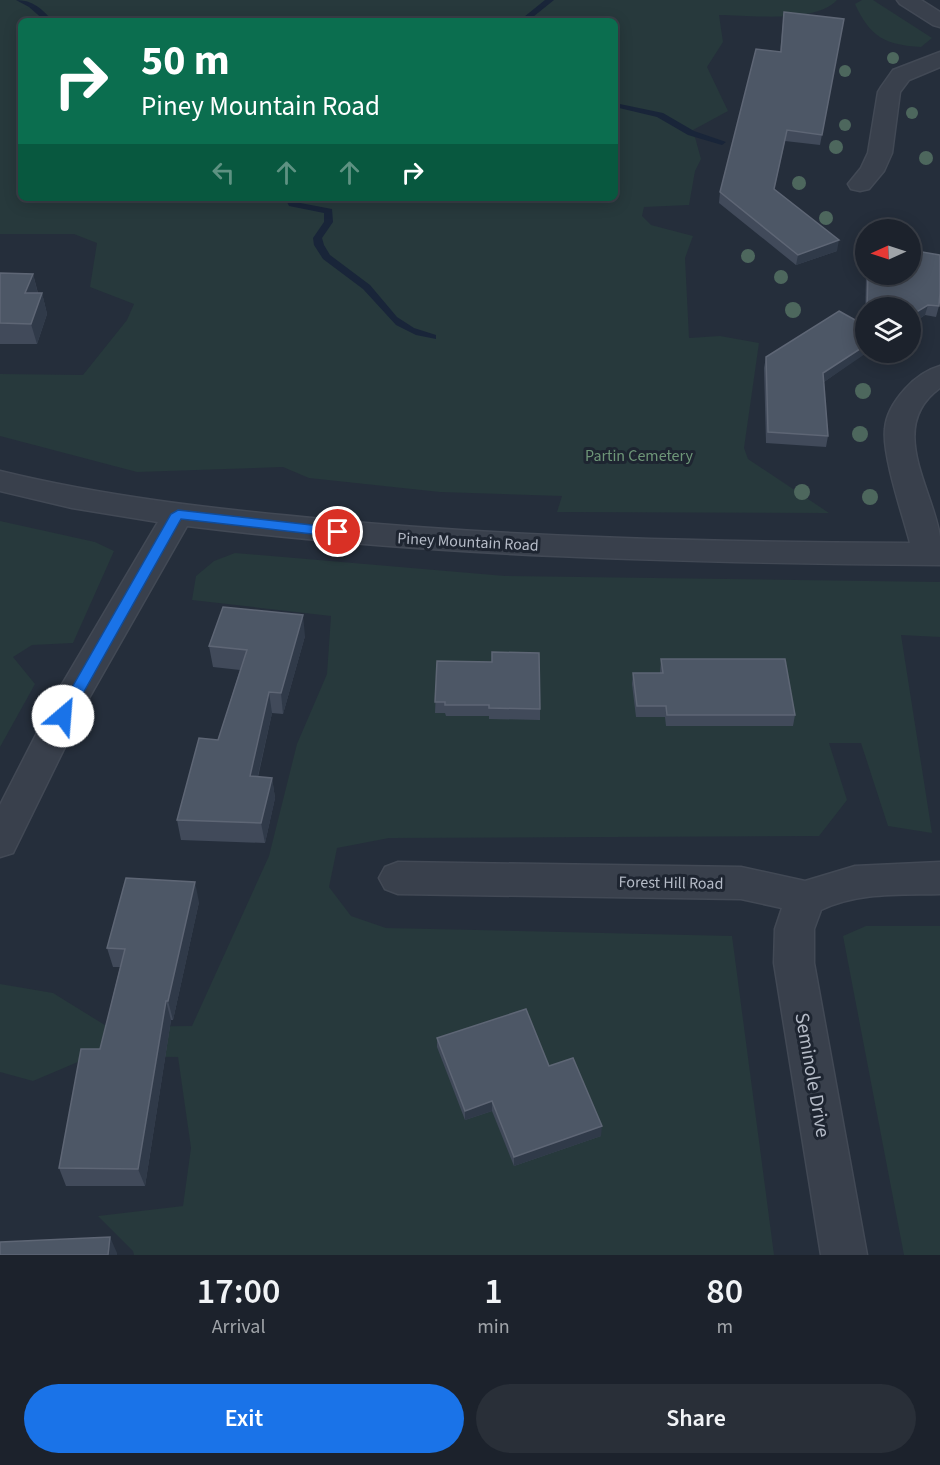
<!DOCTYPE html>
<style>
body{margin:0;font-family:"Source Sans 3",sans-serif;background:#292f38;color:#f1f3f6;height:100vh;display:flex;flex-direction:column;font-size:22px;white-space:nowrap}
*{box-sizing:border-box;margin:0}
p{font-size:20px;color:#a0a4a9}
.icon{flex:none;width:33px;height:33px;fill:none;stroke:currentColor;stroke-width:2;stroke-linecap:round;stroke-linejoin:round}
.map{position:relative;height:1255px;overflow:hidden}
.details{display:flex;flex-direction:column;background:#1c222c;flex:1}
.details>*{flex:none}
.banner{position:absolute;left:18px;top:18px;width:600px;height:183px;border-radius:9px;box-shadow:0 3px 15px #0003,0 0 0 2px #3a3f48;background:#0b6e4f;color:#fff;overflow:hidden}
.needle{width:39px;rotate:267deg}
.fabs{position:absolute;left:855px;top:219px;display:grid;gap:12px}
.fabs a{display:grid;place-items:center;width:66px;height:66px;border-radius:50%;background:#1c222c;box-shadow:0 3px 15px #0003,0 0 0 2px #3a3f48;font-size:30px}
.pin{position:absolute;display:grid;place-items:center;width:51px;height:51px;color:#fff;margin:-26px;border:3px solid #fff;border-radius:50%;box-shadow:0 2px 6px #0007}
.me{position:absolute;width:66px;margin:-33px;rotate:27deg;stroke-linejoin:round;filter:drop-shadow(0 0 4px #0008)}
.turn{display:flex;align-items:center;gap:21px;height:126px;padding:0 24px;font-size:27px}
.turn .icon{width:78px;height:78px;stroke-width:2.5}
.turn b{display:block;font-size:42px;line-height:51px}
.lanes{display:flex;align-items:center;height:57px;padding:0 24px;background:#0003;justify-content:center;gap:30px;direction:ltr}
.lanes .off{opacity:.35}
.eta{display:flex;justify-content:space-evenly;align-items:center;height:102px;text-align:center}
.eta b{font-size:36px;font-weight:600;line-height:42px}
.action{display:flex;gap:12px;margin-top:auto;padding:12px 24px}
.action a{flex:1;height:69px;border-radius:36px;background:#1a73e8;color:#fff;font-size:24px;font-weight:600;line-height:69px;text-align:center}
.action a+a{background:#292f38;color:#f1f3f6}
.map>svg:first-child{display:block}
.green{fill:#27393c;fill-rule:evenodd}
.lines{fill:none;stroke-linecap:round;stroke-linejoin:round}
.stream{fill:#192539;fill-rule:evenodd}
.minor-casing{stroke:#424955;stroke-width:3}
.minor{fill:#39404c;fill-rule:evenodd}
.tree{fill:#4d675d}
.wall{fill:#414a5a}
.shaded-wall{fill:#303a49}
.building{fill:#4d5766;stroke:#5e6675;stroke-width:1.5}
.route{fill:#1a73e8;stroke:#114b97;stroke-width:1.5}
.labels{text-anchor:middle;stroke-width:6;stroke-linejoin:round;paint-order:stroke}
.park-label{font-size:16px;fill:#6e9678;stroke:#1e2531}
.street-label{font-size:16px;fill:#b5bbc7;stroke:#1e2531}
.near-street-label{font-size:20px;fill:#b5bbc7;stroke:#1e2531}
</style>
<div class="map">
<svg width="940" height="1255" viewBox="0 0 940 1255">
<rect width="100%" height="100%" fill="#252e3b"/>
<path class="green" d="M0,0H837C814,24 751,15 719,15L723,42L707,67L728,111L693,130L701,159L695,171L689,205L644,207L642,216L651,225L693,236L685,258L689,338L720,336L759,343L744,448L748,459L829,513L557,512L562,496L440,492L309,478L283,467L137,472L0,436V374L83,375L127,320L134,304L90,287L97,243L74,234H0ZM21,21H615V198H21Z
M862,0H873L932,38L921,47C885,45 870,37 855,4Z
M0,521L95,542L114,551L73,643L32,645L13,657L35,684L0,747Z
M235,553L505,576L940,582V637L901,635L932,833L888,826L861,743H829L847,800L819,836L389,838L337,848L329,887L351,916L386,928L732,936L774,1255H134L133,1251L98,1216L183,1206L191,1148L178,1057L92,1056L33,1081L0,1072V984L53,993L108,1027L192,1026L269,856L297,744L327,674L331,616L192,600L196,576L214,561Z
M866,926H940V1255H904L843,936Z"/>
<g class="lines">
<path class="stream" d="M16,0C33,0 42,9 53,21H45L29,7Z
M545,0H554L528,21H519Z
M615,103L663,113L694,131L726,142L722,145L688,135L657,117L615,107Z
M285,198H293L295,202L332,209L333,222L322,238L324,245L330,255L370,285L397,317L414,328L436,335V339L416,335L396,325L363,289L323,259L314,245L313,238L324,222V213L289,206Z"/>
<defs>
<path id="minor" d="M897,0H921L940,12V27L933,25L900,4Z
M940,52V67L909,80L900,92L892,153L884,171L869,189L860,191L851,189L848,184L861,168L868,153L878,92L881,87L893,70Z
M940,366V388C886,427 933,488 940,537C940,546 940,556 940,565C688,563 437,557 187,526L89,698L13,853L0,857V805L61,686L158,522L72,508L0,491V471C106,497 214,509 322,519C518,538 714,542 910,543C903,516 882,455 885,429C886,414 895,400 905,389C915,378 926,370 940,366Z
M398,862L741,867L805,881L855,866L940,862V894C900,895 858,892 821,910L814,929V963L867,1255H821L774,963L775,929L782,908L741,899L398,894L385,889L379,878L385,867Z"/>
</defs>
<use href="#minor" class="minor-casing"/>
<use href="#minor" class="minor"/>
</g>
<g class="tree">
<circle cx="893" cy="58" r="6"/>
<circle cx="845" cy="71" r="6"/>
<circle cx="912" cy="113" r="6"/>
<circle cx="845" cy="125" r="6"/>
<circle cx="836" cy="147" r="7"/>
<circle cx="926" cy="158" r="7"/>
<circle cx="799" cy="183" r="7"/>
<circle cx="826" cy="218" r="7"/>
<circle cx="748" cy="256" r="7"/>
<circle cx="781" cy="277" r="7"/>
<circle cx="793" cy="310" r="8"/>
<circle cx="863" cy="391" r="8"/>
<circle cx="860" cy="434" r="8"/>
<circle cx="802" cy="492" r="8"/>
<circle cx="870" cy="497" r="8"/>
</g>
<path class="wall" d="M784,12L844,19L820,145L785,141L774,190L837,251L796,265L719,203L720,192L780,52Z
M0,273L33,274L38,293H42L47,314L37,344H0Z
M866,274H883L887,277V274H910L939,306L936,317L925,315L910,325V308H866V352L824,382L828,436L826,447L766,443L764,368L766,357L865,326Z
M305,636L283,714L272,713L258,777L272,778L275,798L265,843L181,840L177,820L218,740L240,670L213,667L209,646Z
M661,659L795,715L793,726H666L665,717H636L632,684L633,673H660Z
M437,661L540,709V720L489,719V716H446L445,713H435Z
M199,902L173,1020H171L145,1186H66L59,1168L100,1049L120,967H113L107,948Z
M437,1038L549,1066L601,1136L514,1166L492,1111L465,1120L437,1047Z"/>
<path class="shaded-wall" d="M839,240L837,251L796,265L798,255Z
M33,274L38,294L25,293Z
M42,293L47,314L37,344L31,324Z
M928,305L925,315L910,325V316Z
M866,345V352H868L821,384L823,373Z
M303,615L305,636L283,714L281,693Z
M269,692L272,713L253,797L250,776Z
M272,778L275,798L265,843L261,823Z
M195,882L199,902L173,1020L168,1001Z
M166,1001L171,1020L145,1186L138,1169Z
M492,1101V1111L465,1120V1111Z
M602,1126L601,1136L514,1166V1157Z
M110,1237L117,1253V1255H108Z"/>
<path class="building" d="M784,12L844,19L822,135L787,130L774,189L839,240L798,255L720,192L756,49L781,52Z
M910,250L940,255V292L939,306L928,305L910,316V308H867L868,274H883L888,278L889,274H910Z
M0,273L33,274L25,293H42L31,324L0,323Z
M839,311L866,326V345L823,373L828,436L768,432L766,357Z
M223,607L303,615L281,693L269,692L250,776L272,778L261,823L177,820L199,738L218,740L247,650L209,646Z
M492,652L539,653L540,709L489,708V705H445V702H435L437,661L492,662Z
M661,659H785L795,715H667L666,706H637L633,673H663Z
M126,878L195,882L168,1001H166L138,1169L59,1168L81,1049H100L125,949L107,948Z
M526,1009L549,1066L573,1058L602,1126L514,1157L492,1101L465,1111L437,1038Z
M110,1237L108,1255H0V1242Z"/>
<path class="route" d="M178,510L338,528L344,532L338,537L181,519L68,720H58L56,716L58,712L171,514Z"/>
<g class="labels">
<g class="park-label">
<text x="639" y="461">Partin Cemetery</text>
</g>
<g class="street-label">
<text transform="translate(468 541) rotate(3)" y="6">Piney Mountain Road</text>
<text transform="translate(671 882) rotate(1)" y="6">Forest Hill Road</text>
</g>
<g class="near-street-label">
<text transform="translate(813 1075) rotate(80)" y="7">Seminole Drive</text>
</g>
</g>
</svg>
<div class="fabs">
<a><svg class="needle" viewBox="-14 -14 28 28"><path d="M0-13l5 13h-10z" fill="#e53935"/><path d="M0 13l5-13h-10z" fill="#a0a4a9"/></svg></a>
<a><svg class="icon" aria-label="layers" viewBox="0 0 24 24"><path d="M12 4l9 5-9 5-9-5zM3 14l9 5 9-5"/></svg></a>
</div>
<div class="pin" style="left:338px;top:532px;background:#d93025"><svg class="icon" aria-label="arrive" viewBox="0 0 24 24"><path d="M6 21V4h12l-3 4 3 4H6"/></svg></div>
<svg class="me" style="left:63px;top:716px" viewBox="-20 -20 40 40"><circle r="19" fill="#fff"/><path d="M0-13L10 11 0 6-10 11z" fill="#1a73e8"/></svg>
<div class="banner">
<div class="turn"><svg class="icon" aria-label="right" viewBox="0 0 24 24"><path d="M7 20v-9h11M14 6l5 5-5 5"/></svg><div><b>50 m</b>Piney Mountain Road</div></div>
<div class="lanes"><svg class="icon off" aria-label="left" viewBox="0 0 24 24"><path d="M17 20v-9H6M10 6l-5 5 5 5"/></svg><svg class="icon off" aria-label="ahead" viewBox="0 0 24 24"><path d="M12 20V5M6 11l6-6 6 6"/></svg><svg class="icon off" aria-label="ahead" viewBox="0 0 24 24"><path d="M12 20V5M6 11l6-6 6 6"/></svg><svg class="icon" aria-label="right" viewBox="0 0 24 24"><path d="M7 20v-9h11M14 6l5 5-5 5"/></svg></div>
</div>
</div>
<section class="details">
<div class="eta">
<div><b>17:00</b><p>Arrival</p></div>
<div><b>1</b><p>min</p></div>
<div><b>80</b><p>m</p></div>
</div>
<div class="action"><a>Exit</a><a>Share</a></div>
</section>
